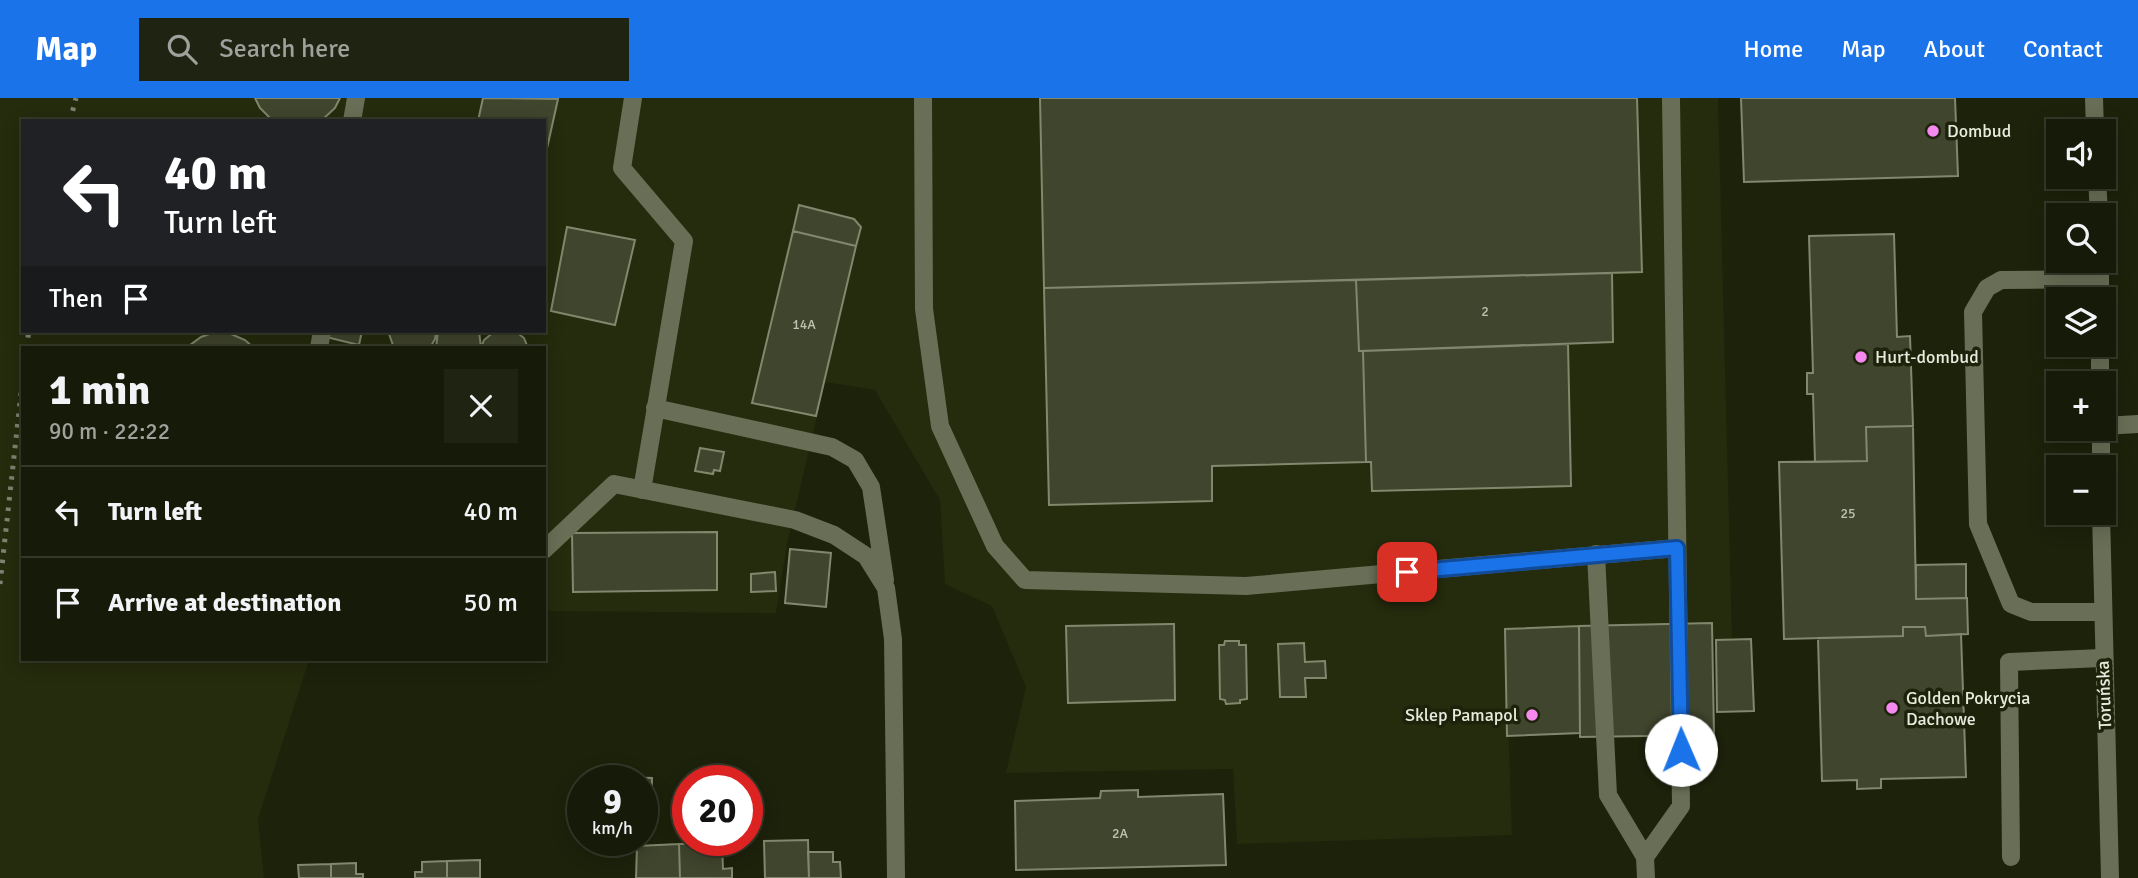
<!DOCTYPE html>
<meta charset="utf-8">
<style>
body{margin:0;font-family:Signika,sans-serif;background:#1f2312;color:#f1f3f6;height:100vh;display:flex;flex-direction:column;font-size:26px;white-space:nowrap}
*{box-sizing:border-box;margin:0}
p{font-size:23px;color:#9ea19c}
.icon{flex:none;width:38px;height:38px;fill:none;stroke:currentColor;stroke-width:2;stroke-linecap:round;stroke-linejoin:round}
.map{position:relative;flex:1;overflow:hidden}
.panel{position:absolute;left:21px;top:248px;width:525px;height:315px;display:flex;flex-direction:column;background:#161a08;border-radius:0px;box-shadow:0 4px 18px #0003,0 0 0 2px #353829}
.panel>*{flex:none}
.hud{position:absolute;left:21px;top:21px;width:525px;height:214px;border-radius:0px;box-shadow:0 4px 18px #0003,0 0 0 2px #353829;background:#202124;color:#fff;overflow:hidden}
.tools{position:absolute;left:2046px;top:21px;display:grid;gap:14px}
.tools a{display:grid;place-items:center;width:70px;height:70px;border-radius:0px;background:#161a08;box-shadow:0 4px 18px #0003,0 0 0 2px #353829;font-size:35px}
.speed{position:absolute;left:567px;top:667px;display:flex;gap:14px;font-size:35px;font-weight:700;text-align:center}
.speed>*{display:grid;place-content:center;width:91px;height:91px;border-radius:50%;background:#161a08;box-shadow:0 4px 18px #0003,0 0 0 2px #353829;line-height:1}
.speed small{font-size:18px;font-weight:400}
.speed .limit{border:10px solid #d22;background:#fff;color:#111}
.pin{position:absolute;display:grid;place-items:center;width:60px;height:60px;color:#fff;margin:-30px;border-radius:14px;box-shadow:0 4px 10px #0006}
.me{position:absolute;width:77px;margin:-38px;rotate:359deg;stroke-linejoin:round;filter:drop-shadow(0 0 5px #0008)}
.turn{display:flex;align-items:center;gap:24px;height:147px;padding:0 28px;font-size:32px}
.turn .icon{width:91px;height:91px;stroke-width:2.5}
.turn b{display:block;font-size:49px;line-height:60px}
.then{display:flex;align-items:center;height:66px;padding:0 28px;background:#0003;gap:14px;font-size:26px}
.round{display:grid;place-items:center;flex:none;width:74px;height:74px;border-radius:0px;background:#1f2312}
.overview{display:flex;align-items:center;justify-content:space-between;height:119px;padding:0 28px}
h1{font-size:42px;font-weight:800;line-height:52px}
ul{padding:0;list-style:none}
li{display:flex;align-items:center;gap:21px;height:91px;padding:0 28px;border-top:2px solid #353829}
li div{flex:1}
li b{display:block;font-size:26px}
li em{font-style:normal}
header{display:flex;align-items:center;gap:42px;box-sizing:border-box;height:98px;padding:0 35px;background:#1a73e8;color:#fff}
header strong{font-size:33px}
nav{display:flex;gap:38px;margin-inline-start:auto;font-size:24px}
.search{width:490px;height:63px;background:#1f2312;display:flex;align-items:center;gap:18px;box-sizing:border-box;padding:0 24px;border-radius:0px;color:#9ea19c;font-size:26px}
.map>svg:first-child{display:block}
.built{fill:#252b0d;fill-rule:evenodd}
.building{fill:#40452d;stroke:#81886d;stroke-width:2}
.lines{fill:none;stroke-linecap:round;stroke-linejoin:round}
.service{stroke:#696f56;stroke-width:18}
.minor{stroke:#696f56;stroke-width:18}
.rail{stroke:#7e8270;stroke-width:5;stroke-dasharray:3.5 7;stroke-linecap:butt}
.route-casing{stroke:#114b97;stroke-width:18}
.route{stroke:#1a73e8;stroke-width:12}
.poi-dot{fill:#f589ef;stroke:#1d220b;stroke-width:2.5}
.labels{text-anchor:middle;stroke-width:7;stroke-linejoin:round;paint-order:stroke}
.number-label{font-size:14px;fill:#bdc2b1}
.poi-label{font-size:18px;fill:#e7ebdd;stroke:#1d220b;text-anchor:start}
.street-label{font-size:18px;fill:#e7ebdd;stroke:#1d220b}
</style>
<header>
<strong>Map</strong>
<div class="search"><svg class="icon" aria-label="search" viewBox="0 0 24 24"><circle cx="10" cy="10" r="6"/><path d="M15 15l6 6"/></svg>Search here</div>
<nav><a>Home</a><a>Map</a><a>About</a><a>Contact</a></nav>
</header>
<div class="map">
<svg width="2138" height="780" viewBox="0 0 2138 780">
<rect width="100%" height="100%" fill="#1d220b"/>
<path class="built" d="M0,0H1718L1732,541L1713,542L1712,525L1505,531L1512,737L1237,746L1233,671L1006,675L1026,589L992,508L945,486L940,402L875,292L825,284L787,446L776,515L544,513V250H23V562H309L258,721L264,780H0ZM23,23H544V233H23Z"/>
<path class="building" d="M255,0H340L335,10L321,23H273L260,10Z
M483,0L558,1L544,64V23H478Z
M1040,0H1637L1642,174L1044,190Z
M1741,0H1955L1958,78L1744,84Z
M799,107L854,121L861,129L856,148L793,133Z
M567,129L635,142L615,227L551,213Z
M793,133L856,148L816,318L752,305Z
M1894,136L1897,239L1910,238L1913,328L1866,329L1867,363L1815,364L1813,296H1807V275H1813L1809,138Z
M1612,175L1613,244L1359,253L1356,182Z
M1356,182L1359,253H1363L1366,364L1212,368V403L1049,407L1044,190Z
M323,233H362L359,247L322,238Z
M388,233H436L435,241L430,250H394Z
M438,233H479L481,250H436Z
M495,233H515L524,240L528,250H481L484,242Z
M215,234L231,236L245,242L254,250H186L201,239Z
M1568,246L1571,388L1372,393L1371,364H1366L1363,253Z
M1913,328L1916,501L1967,500L1968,536L1926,538L1925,529H1903V538L1784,541L1779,364L1867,363L1866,329Z
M700,350L724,354L720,373L714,372L713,376L695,373Z
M717,434V492L573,494L572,435Z
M790,451L831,455L826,509L785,505Z
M1966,466V500L1916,501V467Z
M775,474L776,493L751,494V476Z
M1712,525L1714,637L1580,639L1579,528Z
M1171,526H1174L1175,602L1068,605L1066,528Z
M1579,528L1580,635L1507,638L1505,531Z
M1903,529H1925L1926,538L1961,536L1966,679L1881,681V690L1857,691V682L1822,683L1818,540L1903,538Z
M1751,541L1754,613L1717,614L1716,542Z
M1225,543H1239V547H1246L1247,601L1240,602V605L1226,606L1225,602L1220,601L1219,547H1224Z
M1304,545L1305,564L1325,563L1326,580H1305L1306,599H1280L1278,546Z
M704,675L742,676V682H704Z
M623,679L652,680L651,718H642V682H623Z
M1138,692V699L1223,696L1226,767L1016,772L1015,703L1100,700L1101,693Z
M808,742L809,780H765L764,743Z
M722,745L723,771L732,770V780H680L679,746Z
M679,746L680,780H636L637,748Z
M808,754H833V764H840L841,780H809Z
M480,762V780H447V763Z
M447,763V780H415V774H422V764Z
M356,765V776H363V780H331V766Z
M331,766V780H299L298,767Z"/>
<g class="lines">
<path class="service" d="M633,0L622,70L684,143L642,392
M923,0L924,211L940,328L995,448L1025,482L1246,488L1677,450
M352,23L356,0
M2100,181L2001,182L1987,190L1973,214L1978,426L2011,506L2031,514H2102
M319,250L322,233
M655,310L832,349L855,362L871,389L885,482
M2104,328L2138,326
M544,452L614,386L795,422L834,437L866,458L886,490L893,541L896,780
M1596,456L1608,697L1645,759L1646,780
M1645,759L1681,708L1671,0
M2011,759L2009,564L2102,560"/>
<path class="minor" d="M2094,0L2095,33
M2097,79L2099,117
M2100,163V201
M2100,247V285
M2101,331V369
M2101,415L2110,780"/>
<path class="rail" d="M70,23L76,0
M26,250L29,233
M0,486L23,277"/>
</g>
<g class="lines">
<defs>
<path id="route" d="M1407,474L1677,450L1681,652"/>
</defs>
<use href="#route" class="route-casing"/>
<use href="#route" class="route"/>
</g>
<g class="poi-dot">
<circle cx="1933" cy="33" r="7"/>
<circle cx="1861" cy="259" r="7"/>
<circle cx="1892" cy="610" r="7"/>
<circle cx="1532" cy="617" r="7"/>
</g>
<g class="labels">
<g class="number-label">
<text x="1485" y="218">2</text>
<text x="804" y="231">14A</text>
<text x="1848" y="420">25</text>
<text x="1120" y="740">2A</text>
</g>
<g class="poi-label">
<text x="1947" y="39">Dombud</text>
<text x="1875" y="265">Hurt-dombud</text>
<text x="1906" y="606">Golden Pokrycia<tspan x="1906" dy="21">Dachowe</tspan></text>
<text x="1518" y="623" text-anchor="end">Sklep Pamapol</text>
</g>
<g class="street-label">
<text transform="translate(2104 597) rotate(-92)" y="6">Toruńska</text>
</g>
</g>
</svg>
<div class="tools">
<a><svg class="icon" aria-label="sound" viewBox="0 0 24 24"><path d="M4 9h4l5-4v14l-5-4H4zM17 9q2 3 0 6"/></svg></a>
<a><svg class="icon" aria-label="search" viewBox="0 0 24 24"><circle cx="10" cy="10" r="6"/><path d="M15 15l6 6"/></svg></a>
<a><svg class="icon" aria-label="layers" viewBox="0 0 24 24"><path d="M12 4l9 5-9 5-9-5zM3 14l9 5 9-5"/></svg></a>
<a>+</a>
<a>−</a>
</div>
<div class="speed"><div>9<small>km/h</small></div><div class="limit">20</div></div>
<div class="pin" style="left:1407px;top:474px;background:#d93025"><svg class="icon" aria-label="arrive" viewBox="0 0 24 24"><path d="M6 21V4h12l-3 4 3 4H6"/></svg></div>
<svg class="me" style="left:1681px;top:652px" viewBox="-20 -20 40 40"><circle r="19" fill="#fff"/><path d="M0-13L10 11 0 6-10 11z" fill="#1a73e8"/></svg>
<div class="hud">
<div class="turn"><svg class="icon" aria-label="left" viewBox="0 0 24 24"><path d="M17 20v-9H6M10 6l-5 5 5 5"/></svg><div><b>40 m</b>Turn left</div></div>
<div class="then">Then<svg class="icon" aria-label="arrive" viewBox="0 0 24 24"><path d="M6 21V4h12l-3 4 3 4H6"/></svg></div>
</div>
<section class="panel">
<div class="overview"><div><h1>1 min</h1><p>90 m · 22:22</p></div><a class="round"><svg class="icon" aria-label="close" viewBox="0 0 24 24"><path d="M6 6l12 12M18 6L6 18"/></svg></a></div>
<ul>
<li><svg class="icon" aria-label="left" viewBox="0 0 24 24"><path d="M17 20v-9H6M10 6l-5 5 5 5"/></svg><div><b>Turn left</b></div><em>40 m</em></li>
<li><svg class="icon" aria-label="arrive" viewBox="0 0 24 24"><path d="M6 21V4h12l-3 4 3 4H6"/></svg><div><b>Arrive at destination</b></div><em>50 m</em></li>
</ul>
</section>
</div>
